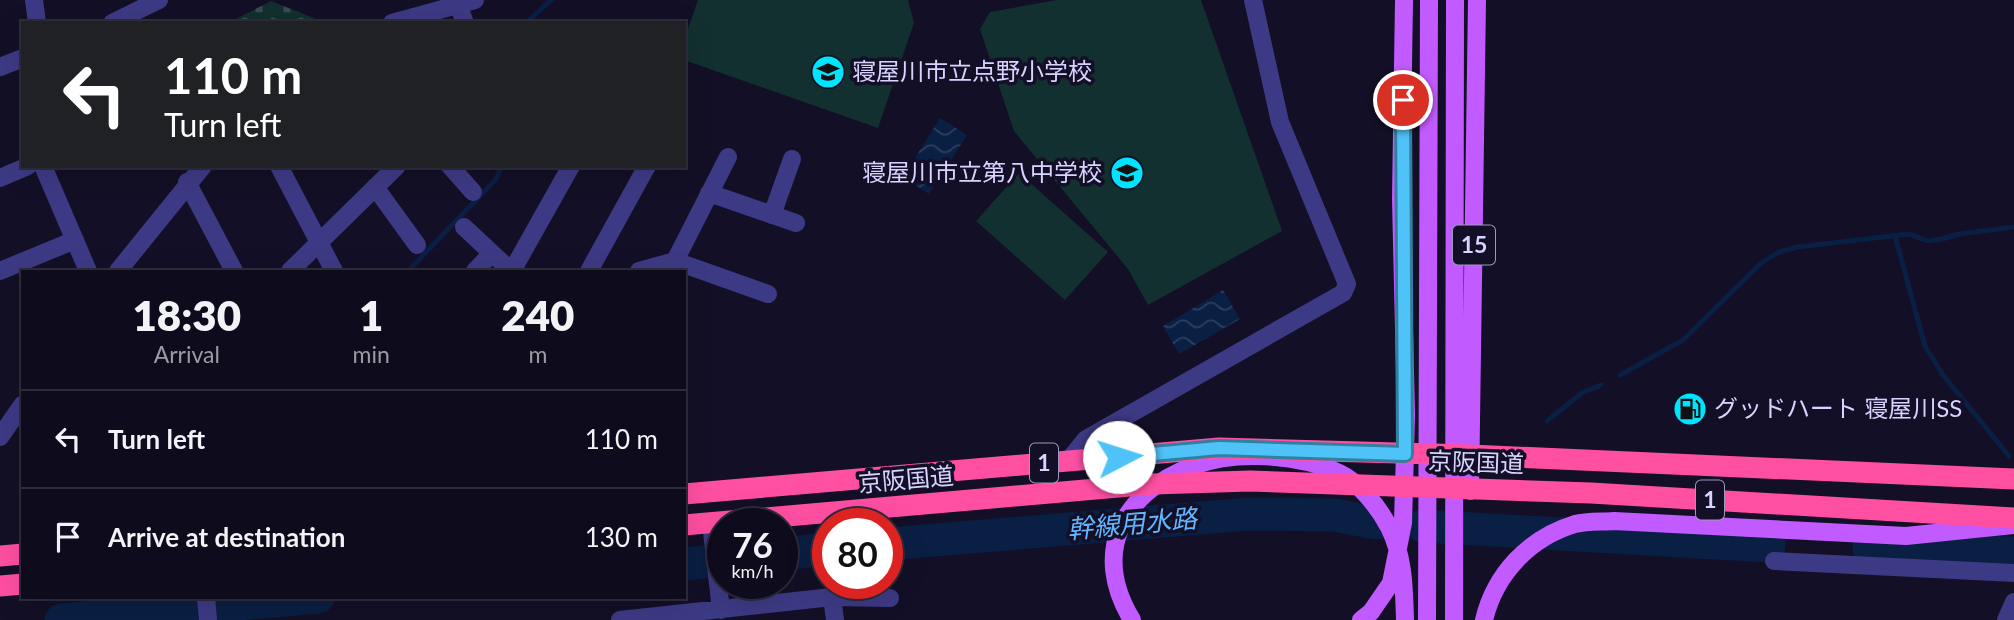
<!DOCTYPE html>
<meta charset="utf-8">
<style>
body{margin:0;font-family:Lato,"Noto Sans JP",sans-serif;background:#171425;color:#f1f3f6;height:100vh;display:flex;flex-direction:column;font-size:26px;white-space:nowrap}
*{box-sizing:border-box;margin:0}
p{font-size:23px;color:#9b9ba3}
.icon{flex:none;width:38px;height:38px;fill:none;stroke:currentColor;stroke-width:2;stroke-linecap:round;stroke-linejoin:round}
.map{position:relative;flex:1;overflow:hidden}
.panel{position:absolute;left:21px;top:270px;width:665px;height:329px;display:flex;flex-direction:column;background:#0e0b1c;border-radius:0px;box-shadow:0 7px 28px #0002,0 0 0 2px #2e2b3b}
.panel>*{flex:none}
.top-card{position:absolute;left:21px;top:21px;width:665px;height:147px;border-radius:0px;box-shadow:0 7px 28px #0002,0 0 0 2px #2e2b3b;background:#202124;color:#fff;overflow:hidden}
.speed{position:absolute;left:707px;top:508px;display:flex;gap:14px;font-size:35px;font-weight:700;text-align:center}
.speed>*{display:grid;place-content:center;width:91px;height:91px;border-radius:50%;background:#0e0b1c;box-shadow:0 7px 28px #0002,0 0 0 2px #2e2b3b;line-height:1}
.speed small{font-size:18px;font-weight:400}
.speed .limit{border:10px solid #d22;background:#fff;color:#111}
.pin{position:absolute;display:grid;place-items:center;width:60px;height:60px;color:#fff;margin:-30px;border:4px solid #fff;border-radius:50%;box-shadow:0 2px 7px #0007}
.me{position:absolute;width:77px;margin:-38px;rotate:85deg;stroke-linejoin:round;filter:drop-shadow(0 0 5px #0008)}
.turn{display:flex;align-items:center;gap:24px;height:147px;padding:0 28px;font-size:32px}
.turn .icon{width:91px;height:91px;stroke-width:2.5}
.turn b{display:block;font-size:49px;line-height:60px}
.eta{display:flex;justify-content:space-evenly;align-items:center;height:119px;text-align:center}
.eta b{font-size:42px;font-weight:800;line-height:49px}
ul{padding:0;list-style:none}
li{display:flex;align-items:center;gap:21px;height:98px;padding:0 28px;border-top:2px solid #2e2b3b}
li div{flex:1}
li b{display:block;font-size:26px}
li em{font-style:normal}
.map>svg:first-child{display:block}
.grass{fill:#12302f}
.cemetery{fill:url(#cemetery-stones)}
.water{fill:url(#water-waves)}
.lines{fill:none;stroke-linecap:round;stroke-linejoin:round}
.stream{stroke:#0a1f44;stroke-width:5}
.river{stroke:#0a1f44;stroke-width:33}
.minor{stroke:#3d3a85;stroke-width:18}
.major{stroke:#c25bff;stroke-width:18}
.highway{stroke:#ff4fa3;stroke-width:21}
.route-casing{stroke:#337fa1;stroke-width:18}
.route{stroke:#4fc3f7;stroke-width:12}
.labels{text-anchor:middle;stroke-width:7;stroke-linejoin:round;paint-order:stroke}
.shield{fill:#130f26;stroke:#9e99be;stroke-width:2}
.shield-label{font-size:23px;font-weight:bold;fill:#d9d4ff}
.poi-label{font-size:24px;fill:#d9d4ff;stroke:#130f26;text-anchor:start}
.street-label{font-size:24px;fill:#d9d4ff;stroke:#130f26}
.water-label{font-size:26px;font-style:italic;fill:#62b6ff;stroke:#130f26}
</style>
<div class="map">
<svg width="2014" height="620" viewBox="0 0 2014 620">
<defs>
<pattern id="cemetery-stones" width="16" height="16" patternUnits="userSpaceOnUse" patternTransform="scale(1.75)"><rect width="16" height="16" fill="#12302f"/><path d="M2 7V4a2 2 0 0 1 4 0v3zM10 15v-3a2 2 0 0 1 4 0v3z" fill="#344d4e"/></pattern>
<pattern id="water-waves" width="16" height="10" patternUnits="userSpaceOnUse" patternTransform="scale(1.75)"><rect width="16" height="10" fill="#0a1f44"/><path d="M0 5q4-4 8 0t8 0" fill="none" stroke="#2d3f60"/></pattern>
</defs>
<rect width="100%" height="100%" fill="#130f26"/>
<path class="grass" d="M698,0H908L914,23L878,128L684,60V40Z
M1057,0H1201L1282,231L1148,305L1128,269L1014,131L980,29L990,12Z
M1019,173L1108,252L1065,300L976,221Z"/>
<path class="cemetery" d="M271,1L326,23H228Z"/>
<path class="water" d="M940,118L967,135L929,194L903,177Z
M1223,290L1240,319L1179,354L1163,326Z"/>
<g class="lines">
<path class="stream" d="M526,23L551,0
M1895,236L1925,346L1943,375L2009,456
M408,271L496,179L502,166
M1620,375L1683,340L1760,264L1777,253L1797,247L1909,234L1928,241L1942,239L1959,234L2014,227
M1547,421L1582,393L1601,385
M152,597L154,612
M228,605L232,597"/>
<path class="river" d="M1422,526L1769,546
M887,544L1249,514L1334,515L1376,523
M1869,549L2014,553
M782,554L828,549
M684,564L723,560
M61,620L318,597"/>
<path class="minor" d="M34,0L37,23
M458,4L465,23
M112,23L159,0
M392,23L475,0
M0,67L23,58
M43,166L88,271
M279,166L334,271
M450,166L473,192
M0,178L28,166
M187,182L234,271
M375,187L417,245
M709,193L796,223
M772,215L792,159
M464,227L511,271
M675,261L728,157
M0,271L75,240
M118,271L203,166
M290,271L397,166
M475,271L492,253
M512,271L571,166
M589,271L647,166
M639,271L675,261L768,294
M0,437L23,404
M1068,461L1086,439L1343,293L1347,284L1280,122L1253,0
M711,523L721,610
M1774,561L2014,573
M206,597L208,620
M832,597L835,620
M620,620L832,597L890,598
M2006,620L2014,602"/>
<path class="major" d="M1470,491L1477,0
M1132,620C1091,552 1122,493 1193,466C1236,450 1298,454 1339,473C1359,482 1379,508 1389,527C1404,557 1404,588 1405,620
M1361,620L1371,612L1391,583L1403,523L1406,415L1401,199L1404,0
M1427,620L1429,0
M1454,620L1455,0
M1484,620C1495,574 1529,538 1575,524C1587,521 1602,522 1614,521L1906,536L2013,525"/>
<path class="highway" d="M684,494L1219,448L1470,455L2014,479
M684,525L1153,484L1250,481L1591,493L2014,518
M0,556L23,554
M0,586L23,584"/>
</g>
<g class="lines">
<defs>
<path id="route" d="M1119,457L1219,448L1405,454L1403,100"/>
</defs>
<use href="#route" class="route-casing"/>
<use href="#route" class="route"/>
</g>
<defs>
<symbol id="school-disc" viewBox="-11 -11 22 22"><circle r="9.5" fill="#00e5ff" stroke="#130f26"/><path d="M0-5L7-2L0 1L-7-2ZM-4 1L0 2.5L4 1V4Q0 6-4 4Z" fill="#111"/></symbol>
<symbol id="fuel-disc" viewBox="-11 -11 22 22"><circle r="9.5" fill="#00e5ff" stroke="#130f26"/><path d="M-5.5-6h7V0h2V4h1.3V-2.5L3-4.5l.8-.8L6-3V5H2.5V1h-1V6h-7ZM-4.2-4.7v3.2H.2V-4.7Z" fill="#111"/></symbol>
</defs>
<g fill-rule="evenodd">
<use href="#school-disc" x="809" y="53" width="38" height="38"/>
<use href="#school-disc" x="1108" y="154" width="38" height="38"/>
<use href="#fuel-disc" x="1671" y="390" width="38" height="38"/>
</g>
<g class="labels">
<g class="shield">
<rect x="1453" y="225.5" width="42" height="39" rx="5"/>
<rect x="1030" y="443.5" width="28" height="39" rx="5"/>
<rect x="1696" y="480.5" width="28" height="39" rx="5"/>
</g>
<g class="shield-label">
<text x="1474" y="253">15</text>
<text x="1044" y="471">1</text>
<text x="1710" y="508">1</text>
</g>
<g class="poi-label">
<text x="852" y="80">寝屋川市立点野小学校</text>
<text x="1102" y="181" text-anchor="end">寝屋川市立第八中学校</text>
<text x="1714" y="417">グッドハート 寝屋川SS</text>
</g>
<g class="street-label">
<text transform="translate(1476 463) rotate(2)" y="8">京阪国道</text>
<text transform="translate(906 480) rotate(-5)" y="8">京阪国道</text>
</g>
<g class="water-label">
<text transform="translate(1132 524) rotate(-5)" y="9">幹線用水路</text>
</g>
</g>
</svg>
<div class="speed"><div>76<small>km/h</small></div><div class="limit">80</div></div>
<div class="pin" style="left:1403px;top:100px;background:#d93025"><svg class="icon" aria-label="arrive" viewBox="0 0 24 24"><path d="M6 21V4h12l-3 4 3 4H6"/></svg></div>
<svg class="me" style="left:1119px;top:457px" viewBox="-20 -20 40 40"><circle r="19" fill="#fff"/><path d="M0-13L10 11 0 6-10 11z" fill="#4fc3f7"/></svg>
<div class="top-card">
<div class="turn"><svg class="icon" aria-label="left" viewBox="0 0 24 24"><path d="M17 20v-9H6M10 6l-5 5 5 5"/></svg><div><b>110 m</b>Turn left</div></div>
</div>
<section class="panel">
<div class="eta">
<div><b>18:30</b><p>Arrival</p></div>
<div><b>1</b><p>min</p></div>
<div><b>240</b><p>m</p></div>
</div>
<ul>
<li><svg class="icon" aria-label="left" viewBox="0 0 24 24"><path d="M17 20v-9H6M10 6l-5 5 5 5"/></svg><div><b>Turn left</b></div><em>110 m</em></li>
<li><svg class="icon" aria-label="arrive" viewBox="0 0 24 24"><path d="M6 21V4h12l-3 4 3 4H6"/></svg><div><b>Arrive at destination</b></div><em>130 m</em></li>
</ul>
</section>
</div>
